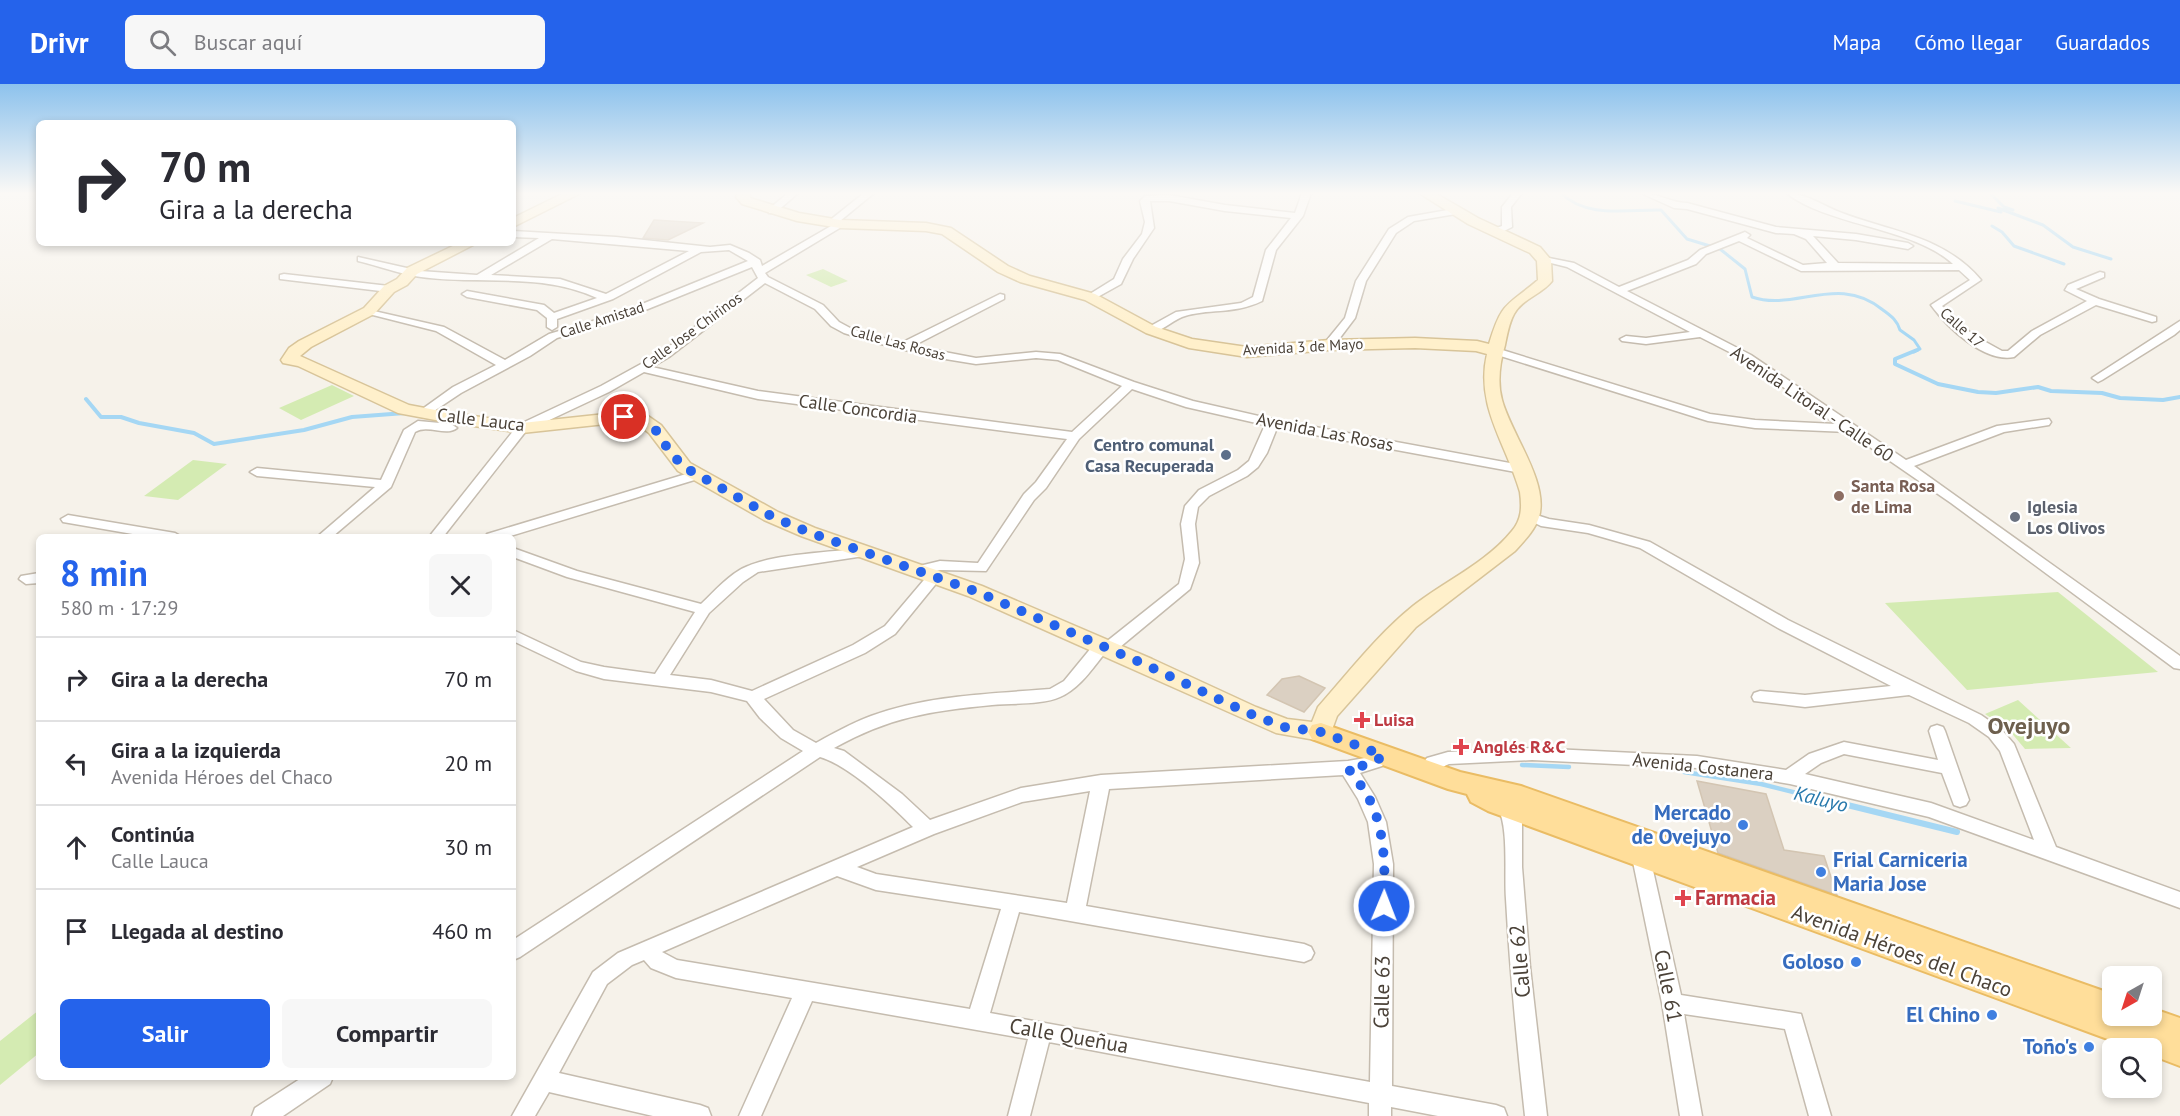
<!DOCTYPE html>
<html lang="es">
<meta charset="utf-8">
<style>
body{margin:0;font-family:"PT Sans",sans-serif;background:#f7f7f7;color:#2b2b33;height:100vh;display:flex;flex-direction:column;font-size:22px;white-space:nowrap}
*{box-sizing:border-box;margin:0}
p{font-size:20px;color:#7c7c81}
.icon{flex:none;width:33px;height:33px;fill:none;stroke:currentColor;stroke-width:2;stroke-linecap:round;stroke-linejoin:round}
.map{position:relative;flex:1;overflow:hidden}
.panel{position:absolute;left:36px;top:450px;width:480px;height:546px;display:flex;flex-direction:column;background:#fff;border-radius:9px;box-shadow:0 3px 9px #0003}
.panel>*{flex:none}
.top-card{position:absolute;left:36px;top:36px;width:480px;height:126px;border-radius:9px;box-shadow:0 3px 9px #0003;background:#fff;color:#2b2b33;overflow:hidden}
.needle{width:39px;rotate:219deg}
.buttons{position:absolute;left:2102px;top:882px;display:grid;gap:12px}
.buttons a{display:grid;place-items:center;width:60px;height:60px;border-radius:9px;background:#fff;box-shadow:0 3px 9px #0003;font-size:30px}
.pin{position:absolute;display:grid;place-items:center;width:51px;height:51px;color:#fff;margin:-26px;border:3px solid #fff;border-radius:50%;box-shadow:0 2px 6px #0007}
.me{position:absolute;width:66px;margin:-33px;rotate:1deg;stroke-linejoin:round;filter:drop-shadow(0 0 4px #0008)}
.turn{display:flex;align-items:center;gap:21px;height:126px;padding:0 24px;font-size:27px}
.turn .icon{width:78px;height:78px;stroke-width:2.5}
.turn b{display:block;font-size:42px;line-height:51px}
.round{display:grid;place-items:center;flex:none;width:63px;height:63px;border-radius:9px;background:#f7f7f7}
.head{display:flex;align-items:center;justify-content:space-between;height:102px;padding:0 24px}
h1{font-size:36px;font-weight:600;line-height:45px;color:#2563eb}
.cta{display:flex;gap:12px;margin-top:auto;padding:12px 24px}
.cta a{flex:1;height:69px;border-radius:9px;background:#2563eb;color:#fff;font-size:24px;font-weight:600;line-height:69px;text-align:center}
.cta a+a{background:#f7f7f7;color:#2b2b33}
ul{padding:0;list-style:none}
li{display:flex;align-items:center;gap:18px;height:84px;padding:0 24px;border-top:2px solid #e1e1e2}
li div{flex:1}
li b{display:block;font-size:22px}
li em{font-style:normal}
header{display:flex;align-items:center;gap:36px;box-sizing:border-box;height:84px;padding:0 30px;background:#2563eb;color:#fff}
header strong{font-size:28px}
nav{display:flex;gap:33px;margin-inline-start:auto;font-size:21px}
.search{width:420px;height:54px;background:#f7f7f7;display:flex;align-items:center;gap:15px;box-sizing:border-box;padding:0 21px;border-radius:9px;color:#7c7c81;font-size:22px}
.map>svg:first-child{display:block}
.green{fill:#d4ebb2}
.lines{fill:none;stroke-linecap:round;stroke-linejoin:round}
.stream-far3{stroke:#a5d7f4;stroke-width:3}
.stream-far2{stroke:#a5d7f4;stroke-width:4}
.stream-far1{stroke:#a5d7f4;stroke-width:4.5}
.stream{stroke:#a5d7f4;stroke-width:6}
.building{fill:#dbd0c2;stroke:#d3c5b2;stroke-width:1.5}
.street-casing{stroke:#c5bcaf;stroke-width:3}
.secondary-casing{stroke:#d8c499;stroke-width:3}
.primary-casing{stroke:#eabc64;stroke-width:4}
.street{fill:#fff;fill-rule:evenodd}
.secondary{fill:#fff0cb;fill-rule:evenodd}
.primary{fill:#ffde9a;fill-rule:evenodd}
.route{stroke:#2563eb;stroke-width:10;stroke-dasharray:0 18}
.service-dot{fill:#5c6f8a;stroke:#fff;stroke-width:2}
.education-dot{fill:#8d6e63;stroke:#fff;stroke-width:2}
.worship-dot{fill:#6b7280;stroke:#fff;stroke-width:2}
.health-dot{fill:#e0444e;stroke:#fff;stroke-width:2}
.shop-dot{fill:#3f7fe0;stroke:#fff;stroke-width:2}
.labels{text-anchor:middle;stroke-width:5;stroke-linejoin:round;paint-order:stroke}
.far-street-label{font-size:15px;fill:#4b4238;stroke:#fff}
.street-label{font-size:18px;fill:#4b4238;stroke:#fff}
.service-label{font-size:18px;font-weight:bold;fill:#4e5e75;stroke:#fff;text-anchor:end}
.education-label{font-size:18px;font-weight:bold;fill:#785e54;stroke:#fff;text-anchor:start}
.worship-label{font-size:18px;font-weight:bold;fill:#5b616d;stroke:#fff;text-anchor:start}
.health-label{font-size:18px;font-weight:bold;fill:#be3a42;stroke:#fff;text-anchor:start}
.water-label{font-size:20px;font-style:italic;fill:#2879ac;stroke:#fff}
.near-shop-label{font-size:21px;font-weight:bold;fill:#366cbe;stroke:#fff;text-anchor:end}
.near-health-label{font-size:21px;font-weight:bold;fill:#be3a42;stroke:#fff;text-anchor:start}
.near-street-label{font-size:21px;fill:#4b4238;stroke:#fff}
.district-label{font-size:24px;font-weight:bold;fill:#6e604e;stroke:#fff}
</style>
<header>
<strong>Drivr</strong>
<div class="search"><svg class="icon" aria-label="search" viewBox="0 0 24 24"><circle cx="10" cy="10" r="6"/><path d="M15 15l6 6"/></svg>Buscar aquí</div>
<nav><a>Mapa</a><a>Cómo llegar</a><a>Guardados</a></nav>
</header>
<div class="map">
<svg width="2180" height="1032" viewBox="0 0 2180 1032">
<rect width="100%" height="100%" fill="#f6f2ea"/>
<path class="green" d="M823,185L848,197L831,203L806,191Z
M332,301L354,312L301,336L279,324Z
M193,376L227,380L178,416L144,412Z
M2058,508L2158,588L1967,606L1885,519Z
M2018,616L2071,664L2025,665L2009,646L1985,630Z
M39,926V969L0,1001V957Z"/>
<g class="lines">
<path class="stream-far3" d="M1561,109C1587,135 1628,125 1661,126L1687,155L1720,165L1745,185L1752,213C1795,228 1838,189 1883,226C1891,232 1897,236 1900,246L1914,256L1920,265L1914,268
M1990,109L2004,123L2013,126
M1955,117L2001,128
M1998,124L2043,141L2073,163L2111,175
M1992,142L2002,148L2014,162L2064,180"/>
<path class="stream-far2" d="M1917,266L1895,275V280L1938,300L1978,308L1996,309L2038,303L2051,307L2102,309L2120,314L2163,316L2180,313
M86,315L101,333H121L139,339L194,349L214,360L304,346L352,333L405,329"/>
<path class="stream-far1" d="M1522,681L1569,683
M1684,688L1761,700L1829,717"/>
<path class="stream" d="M1823,715L1957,748"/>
</g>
<path class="building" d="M654,136L703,139L668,156L643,154Z
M1299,592L1325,604L1304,628L1267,611L1282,595Z
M1697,697L1766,710L1784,766L1824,772L1837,811L1718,769Z"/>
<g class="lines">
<defs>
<path id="street" d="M788,109H798L775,129H769V125Z
M864,109H874L840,137L845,140L843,142L765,189L768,193L823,221L839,238L852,245L901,259L1000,210L1004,211V215L913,262L976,274L1036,268L1060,270L1134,298L1193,317L1272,335L1526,382L1528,385L1521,389L1277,344L1267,369L1258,383L1247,392L1209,412L1198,423L1195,440L1199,479L1190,505L1114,568L1105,569C1092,585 1080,604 1060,613C1043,621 1011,619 992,621C930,627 890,633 834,664L844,667L902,710L930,736L1021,704L1101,691L1348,677L1365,674L1383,665L1389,666L1392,671L1382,682L1360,689L1375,713L1386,738L1393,780L1392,1002L1496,1021L1504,1024L1507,1032H1438L1391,1023V1032H1369V1019L1049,958L1030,1032H1008L1028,955L812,917L761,1032H739L792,914L676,894L651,884L644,876L632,881L607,900L559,989L700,1021L708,1024L711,1032H653L549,1008L535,1032H512L593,888L618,869L913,743C890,720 850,682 820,673L520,873L513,876V856L803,667L781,654L760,634L747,617L711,608L604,595L576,587L513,557V546L581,578L604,583L655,590L695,528L567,493L513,473V464L577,487L701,520C715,507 730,489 748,482C774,470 834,468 864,464L869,465L871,468L869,471L864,472L758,488L743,498L709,529L670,591L711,596L752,607L853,561L885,542L929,490H939L941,493L939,496L895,550L865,569L764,615L793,646L816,659C834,649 852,639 871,632C927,611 990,610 1050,605L1064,597L1096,558H1106L1179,500L1185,475L1181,440L1185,422L1199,406L1238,386L1249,377L1265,341L1186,323L1132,305L1079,355L1046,404L1034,416L986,487L940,486L916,492L909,487L911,484L940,477L978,479L1024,410L1036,398L1067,355L758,315L644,288L609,308L526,347L443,453H429L518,341L601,302L661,269L758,194L752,183L628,233L557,254L530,272L461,309L425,333L419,329L421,326L453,303L496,281L436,247L365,229V225L444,243L505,276L549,250L620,229L748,177L729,166L701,168L613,215L557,235V243L552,246L547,243V234L537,226L467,213L462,210L467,207L544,221L554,229L597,214C542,188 479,201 421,193C400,190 379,182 358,177V173L420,187L477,191L539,154L513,153V147L616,153L710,163L730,161L749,169L760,176L762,182L831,142L827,139L829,137ZM552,155L689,167L606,210L560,195L491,191ZM765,199L815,225L831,242L844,249L873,258L933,273L976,280L1036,274L1058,276L1122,302L1072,348L758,307L652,283L669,273ZM1343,691L1358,715L1368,738L1374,780L1370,998L990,929L1019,828L1304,878L1311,875L1314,869L1311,863L1304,860L1086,822L1109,705ZM1090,707L1067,819L876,790L857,783L934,750L1022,718ZM837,792L876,806L1001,825L970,925L677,876L662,868Z
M1302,109H1311L1303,132L1276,166L1262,217C1233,231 1207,224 1182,233C1170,238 1160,250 1147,248V244L1176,228L1241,219L1253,213L1266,166L1291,134L1225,127L1169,117H1150L1154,144L1133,175L1121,200L1094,215L1085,213L1114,195L1123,175L1142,150L1145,138L1140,117L1145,112L1169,111L1225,121L1295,129Z
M1513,109H1522L1511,123L1512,143L1500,149H1494V145L1502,142V123Z
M1641,109C1658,109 1671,119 1687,119L1776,143L1856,150L1908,159L1913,162L1908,165L1856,156L1813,152L1838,179L1953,180C1913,143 1831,143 1786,109C1806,109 1823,122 1842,129C1892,148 1944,152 1981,196L1942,222L1973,251L2002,267H2008L2032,247L2087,217L2065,206L2068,201L2100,188L2104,189V193L2076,205L2099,215L2156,233V237L2152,238L2096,221L2040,251L2014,273C1984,279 1947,243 1931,221L1970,196L1959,186L1801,187L1739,157L1706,170L1696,180L1627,207L1751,271L1906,376L1997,342L2049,335L2051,338L2049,341L2004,348L1914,382L2180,572V585L2174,584L1951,419L1848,348L1755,344L1708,337L1491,269V265H1499L1710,330L1755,336L1836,340L1743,275L1700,253L1646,260L1622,257L1620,255L1626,252L1646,254L1690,248L1567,183L1539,176L1544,173L1574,179L1619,203L1688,176L1700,166L1745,148L1750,151L1747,154L1803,181L1827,179L1806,155L1794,150L1776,149L1687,125L1674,124Z
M1459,124L1464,127L1462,129L1414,137L1396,149L1366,197L1355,234L1333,263H1325L1323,261L1345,234L1356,197L1389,145L1408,133Z
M284,190L389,202L394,205L389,208L280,195V191Z
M2180,237V246L2174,251L2102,296L2098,298L2092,294Z
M418,337L451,340L457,344C446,353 428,340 415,348L391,403L332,453H317L375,403L257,392L250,388L257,384L381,396L404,346Z
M696,387L701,388L703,391L701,394L507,453H485L487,450Z
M1530,429L1549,435L1589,441L1650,458L1788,536L1981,631L2001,645L2014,660L2056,763L2180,808V824L1929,733L1790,700L1697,684L1532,676L1449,680C1438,684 1432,694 1420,691L1417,686L1427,674L1448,668L1532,664L1697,672L1786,686L1809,670L1844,658L1938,676L1929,647L1931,643L1937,641L1943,643L1945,647L1969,716L1966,721L1960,723L1954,721L1942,689L1844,670L1821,679L1805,690L1931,719L2034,756L2000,667L1989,653L1969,639L1909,611L1805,623L1754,617L1752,613L1754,609L1760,607L1805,611L1891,602L1778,544L1640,464L1588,449L1541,442L1523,433Z
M68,431L175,449L182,453H150L63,438L61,435Z
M39,489V499L26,500L19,495L21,492Z
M1507,717L1513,719L1522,735V783L1530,883L1547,1032H1525C1517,960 1510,888 1506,815C1504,790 1509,744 1498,724L1501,719Z
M1641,765L1648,768L1650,773L1681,911L1801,930L1831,1032H1809L1785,945L1684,930L1702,1032H1680L1662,919L1632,773L1634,768Z
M303,993H333L330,1000L283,1032H252L255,1024Z"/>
<path id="secondary" d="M564,109H581L513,143V134Z
M738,109H750V114L799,129L840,136L926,139L951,144L1008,182L1030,192L1095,210L1156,243L1192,255L1247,263L1329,256L1415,254L1477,257L1489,260C1502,217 1506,223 1538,196L1537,177L1530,169L1468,140L1419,109H1435L1478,134L1540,163L1551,176L1552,197C1542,210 1522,215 1514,230C1509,239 1507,251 1505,261C1500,278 1497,298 1502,316C1511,350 1549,398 1539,433C1535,446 1524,457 1515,467L1416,543L1337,632L1329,654L1321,657L1276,649L968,512L801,452L764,436L678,387L649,349L637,340L624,338L522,349L446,338L398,329L298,282L283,279L281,276L289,264L299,257L364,224L384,202L397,195L407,184L459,159H477L417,190L407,201L394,208L374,230L311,263L300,272L409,321L446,328L522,339L624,328L648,332L661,341L690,379L778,428L815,444L982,502L1152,575L1256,623L1287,635L1312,638L1318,623C1348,589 1377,551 1413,522C1445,497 1486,479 1512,447C1522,435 1522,423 1520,408C1506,359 1475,322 1487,270L1476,267L1415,264L1329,266L1247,273L1189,264L1146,249L1085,216L1020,198L998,188L942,150L926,147L840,144L797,137L742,120L736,113Z"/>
<path id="primary" d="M1321,639L1460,688L1521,702L2112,910V932H2151V924L2180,934V982L2151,971V964H2132L1488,727L1471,718L1467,710L1448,705L1312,655L1308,648L1312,641Z"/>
</defs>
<use href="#street" class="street-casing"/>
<use href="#secondary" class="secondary-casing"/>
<use href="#primary" class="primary-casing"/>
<use href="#street" class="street"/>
<use href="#secondary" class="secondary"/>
<use href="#primary" class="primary"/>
</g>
<linearGradient id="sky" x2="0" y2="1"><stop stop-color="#8dc2ed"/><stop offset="0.43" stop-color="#fbf9f6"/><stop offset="1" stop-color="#fbf9f6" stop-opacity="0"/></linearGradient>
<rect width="2180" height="254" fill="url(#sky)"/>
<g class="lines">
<path class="route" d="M624,333L642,336L655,345L670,368L684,383L771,432L808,448L975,507L1144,580L1248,629L1284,643L1321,648L1383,671C1374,681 1361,682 1348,684C1354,693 1362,702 1367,711C1386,744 1385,785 1384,822"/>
</g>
<circle class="service-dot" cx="1226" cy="371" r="6"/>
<circle class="education-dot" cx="1839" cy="412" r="6"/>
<circle class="worship-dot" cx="2015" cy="433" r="6"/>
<g class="health-dot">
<path d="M1359 627h6v6h6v6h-6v6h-6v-6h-6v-6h6z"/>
<path d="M1458 654h6v6h6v6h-6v6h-6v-6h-6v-6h6z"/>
<path d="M1680 805h6v6h6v6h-6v6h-6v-6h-6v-6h6z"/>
</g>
<g class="shop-dot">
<circle cx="1743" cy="741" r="6"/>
<circle cx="1821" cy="788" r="6"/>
<circle cx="1856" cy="878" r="6"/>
<circle cx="1992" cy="931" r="6"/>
<circle cx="2089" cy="963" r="6"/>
</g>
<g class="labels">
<g class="far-street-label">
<text transform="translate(602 236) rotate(-18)" y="5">Calle Amistad</text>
<text transform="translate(1962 244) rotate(41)" y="5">Calle 17</text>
<text transform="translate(692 247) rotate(-36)" y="5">Calle Jose Chirinos</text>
<text transform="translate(898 259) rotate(15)" y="5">Calle Las Rosas</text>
<text transform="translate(1303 263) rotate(-3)" y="5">Avenida 3 de Mayo</text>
</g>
<g class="street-label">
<text transform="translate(1812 320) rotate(34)" y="6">Avenida Litoral - Calle 60</text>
<text transform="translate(858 325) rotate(8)" y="6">Calle Concordia</text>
<text transform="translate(481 336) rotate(7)" y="6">Calle Lauca</text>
<text transform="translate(1325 348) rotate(11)" y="6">Avenida Las Rosas</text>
<text transform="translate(1703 683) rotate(6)" y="6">Avenida Costanera</text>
</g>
<g class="service-label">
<text x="1214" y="367">Centro comunal<tspan x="1214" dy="21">Casa Recuperada</tspan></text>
</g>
<g class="education-label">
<text x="1851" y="408">Santa Rosa<tspan x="1851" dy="21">de Lima</tspan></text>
</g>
<g class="worship-label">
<text x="2027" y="429">Iglesia<tspan x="2027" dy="21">Los Olivos</tspan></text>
</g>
<g class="health-label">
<text x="1374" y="642">Luisa</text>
<text x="1473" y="669">Anglés R&amp;C</text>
</g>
<g class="water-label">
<text transform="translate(1821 715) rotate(14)" y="7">Kaluyo</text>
</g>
<g class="near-shop-label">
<text x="1731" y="736">Mercado<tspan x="1731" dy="24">de Ovejuyo</tspan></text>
<text x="1833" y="783" text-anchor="start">Frial Carniceria<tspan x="1833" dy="24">Maria Jose</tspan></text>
<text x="1844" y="885">Goloso</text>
<text x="1980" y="938">El Chino</text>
<text x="2077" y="970">Toño's</text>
</g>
<g class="near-health-label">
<text x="1695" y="821">Farmacia</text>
</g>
<g class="near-street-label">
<text transform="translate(1902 867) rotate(20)" y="7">Avenida Héroes del Chaco</text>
<text transform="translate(1520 877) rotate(-95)" y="7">Calle 62</text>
<text transform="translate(1668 902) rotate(79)" y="7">Calle 61</text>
<text transform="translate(1382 908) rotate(-89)" y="7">Calle 63</text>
<text transform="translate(1069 952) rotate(10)" y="7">Calle Queñua</text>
</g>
<g class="district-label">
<text x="2029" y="650">Ovejuyo</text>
</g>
</g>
</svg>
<div class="buttons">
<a><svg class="needle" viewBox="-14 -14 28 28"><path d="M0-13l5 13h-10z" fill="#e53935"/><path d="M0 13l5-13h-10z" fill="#7c7c81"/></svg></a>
<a><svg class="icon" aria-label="search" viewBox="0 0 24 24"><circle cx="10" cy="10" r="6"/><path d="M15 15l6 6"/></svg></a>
</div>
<div class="pin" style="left:624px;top:333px;background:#d93025"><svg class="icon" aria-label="arrive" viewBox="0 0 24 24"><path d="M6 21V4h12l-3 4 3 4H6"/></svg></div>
<svg class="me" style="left:1384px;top:822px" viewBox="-20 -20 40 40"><circle r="17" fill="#2563eb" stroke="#fff" stroke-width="3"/><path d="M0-11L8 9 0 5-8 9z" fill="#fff"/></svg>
<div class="top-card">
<div class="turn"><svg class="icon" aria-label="right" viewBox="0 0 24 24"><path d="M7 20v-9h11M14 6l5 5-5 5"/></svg><div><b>70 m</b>Gira a la derecha</div></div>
</div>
<section class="panel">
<div class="head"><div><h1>8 min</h1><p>580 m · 17:29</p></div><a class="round"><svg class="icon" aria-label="close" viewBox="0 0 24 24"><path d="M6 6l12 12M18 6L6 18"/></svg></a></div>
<ul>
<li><svg class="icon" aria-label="right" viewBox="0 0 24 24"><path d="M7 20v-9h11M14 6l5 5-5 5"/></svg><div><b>Gira a la derecha</b></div><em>70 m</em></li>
<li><svg class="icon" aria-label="left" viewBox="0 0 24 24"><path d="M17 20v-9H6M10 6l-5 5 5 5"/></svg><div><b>Gira a la izquierda</b><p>Avenida Héroes del Chaco</p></div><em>20 m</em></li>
<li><svg class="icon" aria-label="ahead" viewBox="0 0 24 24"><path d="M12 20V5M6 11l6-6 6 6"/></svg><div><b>Continúa</b><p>Calle Lauca</p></div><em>30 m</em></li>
<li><svg class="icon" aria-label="arrive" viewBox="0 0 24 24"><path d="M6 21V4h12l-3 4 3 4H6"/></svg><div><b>Llegada al destino</b></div><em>460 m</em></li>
</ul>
<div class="cta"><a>Salir</a><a>Compartir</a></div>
</section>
</div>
